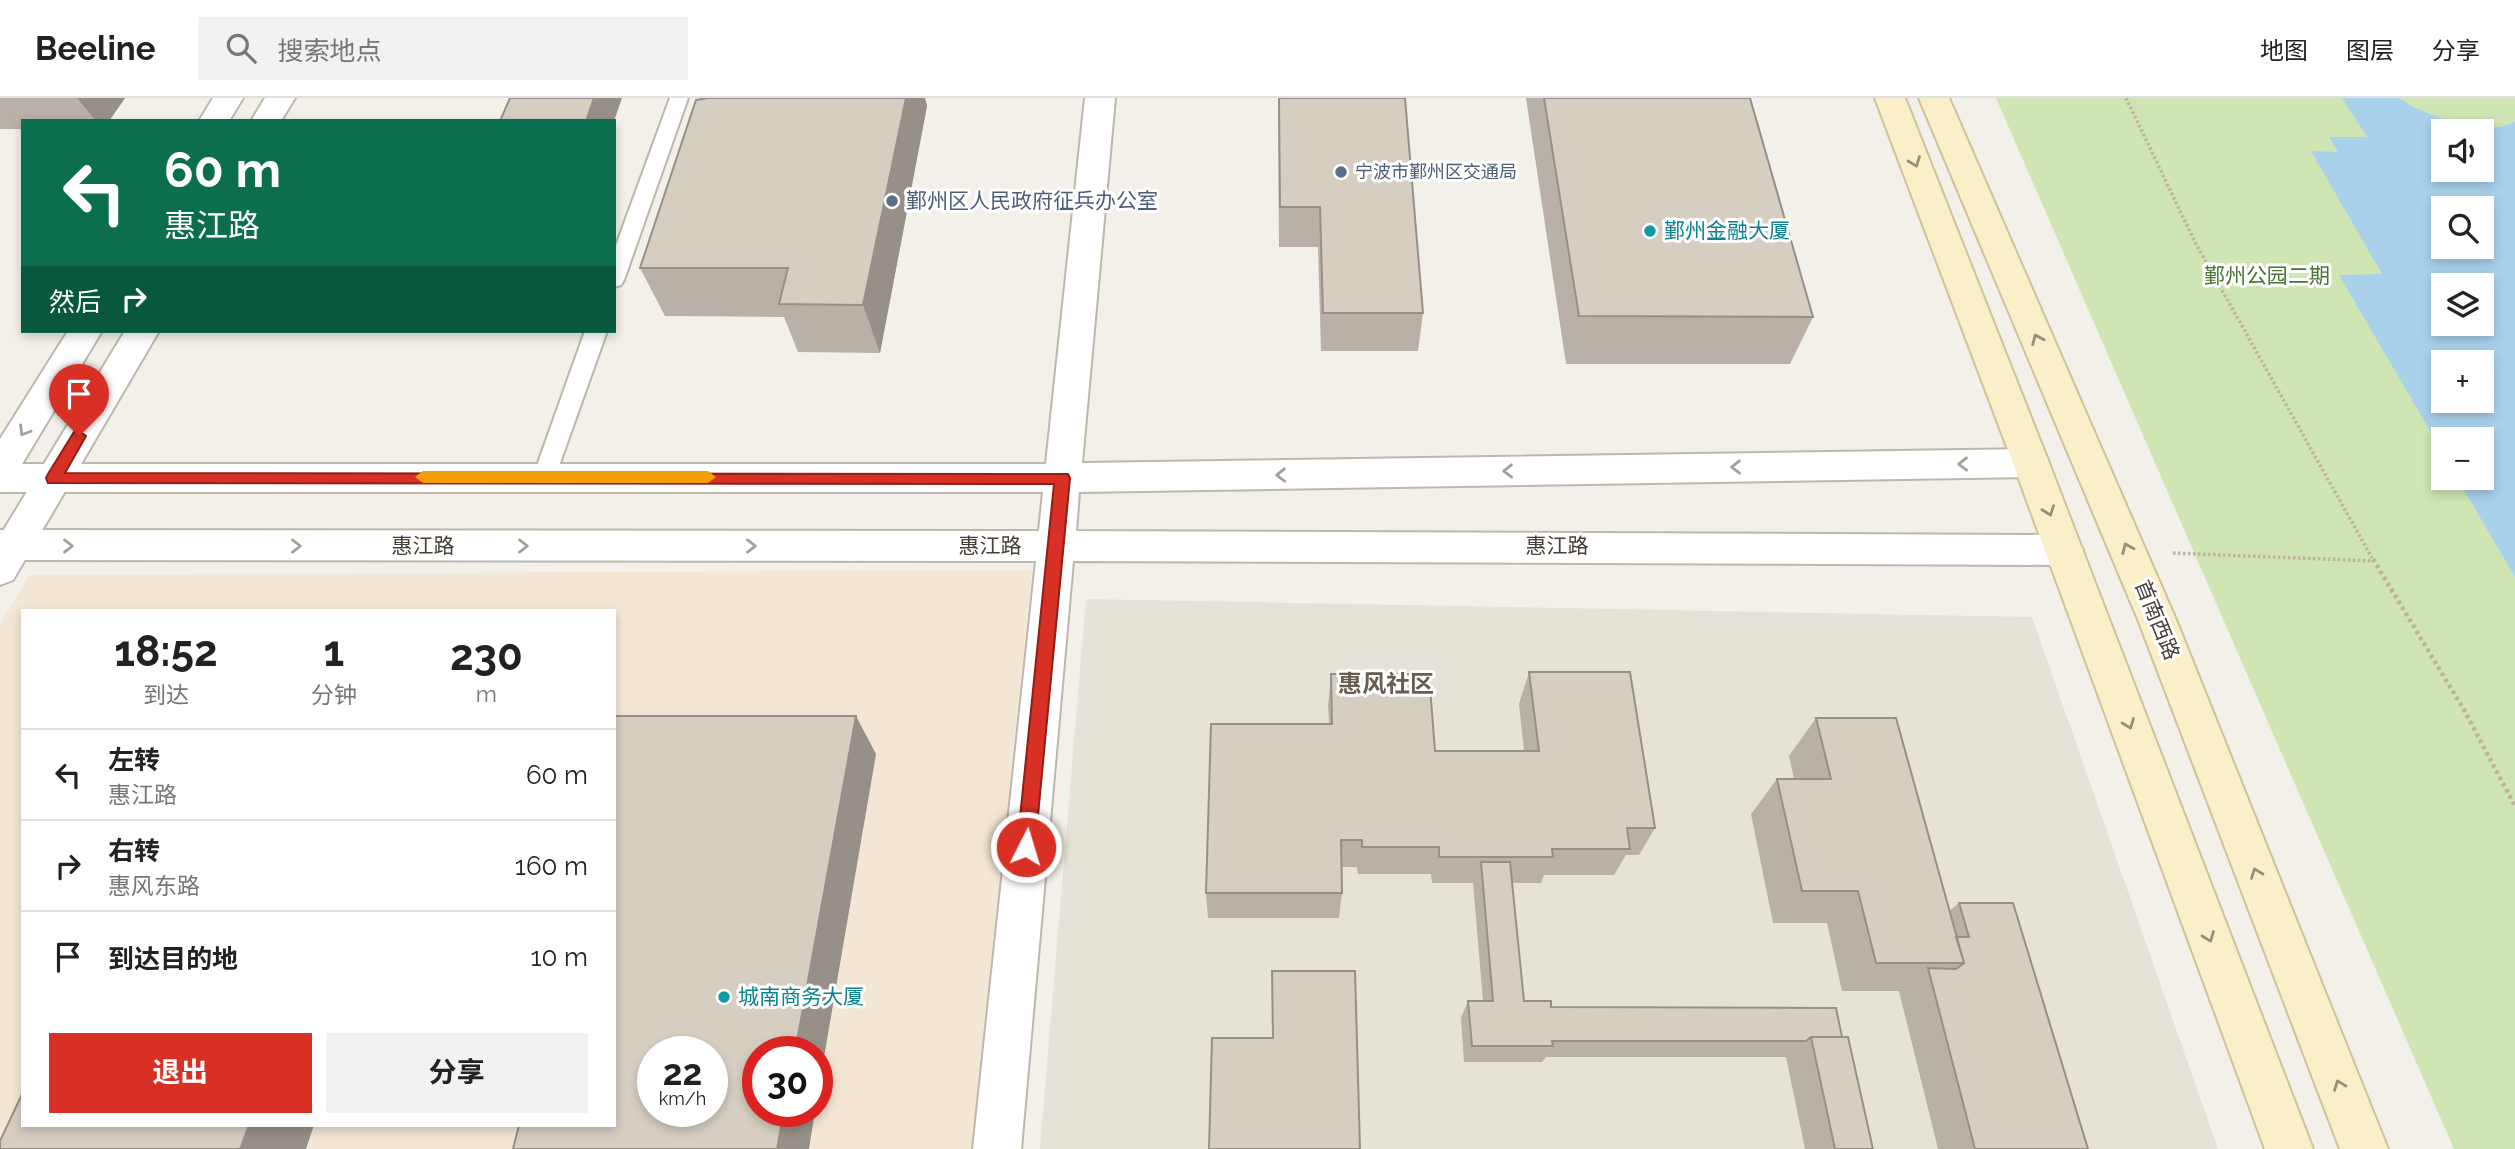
<!DOCTYPE html>
<html lang="zh">
<meta charset="utf-8">
<style>
body{margin:0;font-family:Raleway,"Noto Sans SC",sans-serif;background:#f2f2f2;color:#222;height:100vh;display:flex;flex-direction:column;font-size:26px;white-space:nowrap}
*{box-sizing:border-box;margin:0}
p{font-size:23px;color:#767676}
.icon{flex:none;width:38px;height:38px;fill:none;stroke:currentColor;stroke-width:2;stroke-linecap:round;stroke-linejoin:round}
.map{position:relative;flex:1;overflow:hidden}
.side{position:absolute;left:21px;top:511px;width:595px;height:518px;display:flex;flex-direction:column;background:#fff;border-radius:0px;box-shadow:0 4px 10px #0003}
.side>*{flex:none}
.top-card{position:absolute;left:21px;top:21px;width:595px;height:214px;border-radius:0px;box-shadow:0 4px 10px #0003;background:#0b6e4f;color:#fff;overflow:hidden}
.buttons{position:absolute;left:2431px;top:21px;display:grid;gap:14px}
.buttons a{display:grid;place-items:center;width:63px;height:63px;border-radius:0px;background:#fff;box-shadow:0 4px 10px #0003;font-size:35px}
.speed{position:absolute;left:637px;top:938px;display:flex;gap:14px;font-size:35px;font-weight:700;text-align:center}
.speed>*{display:grid;place-content:center;width:91px;height:91px;border-radius:50%;background:#fff;box-shadow:0 4px 10px #0003;line-height:1}
.speed small{font-size:18px;font-weight:400}
.speed .limit{border:10px solid #d22;background:#fff;color:#111}
.pin{position:absolute;display:grid;place-items:center;width:60px;height:60px;color:#fff;margin:-72px -30px;border-radius:50% 50% 50% 0;rotate:-45deg;box-shadow:0 0 7px #0007}
.pin .icon{rotate:45deg}
.me{position:absolute;width:77px;margin:-38px;rotate:5deg;stroke-linejoin:round;filter:drop-shadow(0 0 5px #0008)}
.turn{display:flex;align-items:center;gap:24px;height:147px;padding:0 28px;font-size:32px}
.turn .icon{width:91px;height:91px;stroke-width:2.5}
.turn b{display:block;font-size:49px;line-height:60px}
.then{display:flex;align-items:center;height:66px;padding:0 28px;background:#0003;gap:14px;font-size:26px}
.eta{display:flex;justify-content:space-evenly;align-items:center;height:119px;text-align:center}
.eta b{font-size:42px;font-weight:700;line-height:49px}
.button{display:flex;gap:14px;margin-top:auto;padding:14px 28px}
.button a{flex:1;height:80px;border-radius:0px;background:#d93025;color:#fff;font-size:28px;font-weight:700;line-height:80px;text-align:center}
.button a+a{background:#f2f2f2;color:#222}
ul{padding:0;list-style:none}
li{display:flex;align-items:center;gap:21px;height:91px;padding:0 28px;border-top:2px solid #e0e0e0}
li div{flex:1}
li b{display:block;font-size:26px}
li em{font-style:normal}
header{display:flex;align-items:center;gap:42px;box-sizing:border-box;height:98px;padding:0 35px;background:#fff;border-bottom:2px solid #e0e0e0}
header strong{font-size:33px}
nav{display:flex;gap:38px;margin-inline-start:auto;font-size:24px}
.search{width:490px;height:63px;background:#f2f2f2;display:flex;align-items:center;gap:18px;box-sizing:border-box;padding:0 24px;border-radius:0px;color:#767676;font-size:26px}
.map>svg:first-child{display:block}
.residential{fill:#e7e2d7}
.commercial{fill:#f4e6d5;fill-rule:evenodd}
.green{fill:#cfe5b4;fill-rule:evenodd}
.water{fill:#a9d1ec;fill-rule:evenodd}
.lines{fill:none;stroke-linecap:round;stroke-linejoin:round}
.service-casing{stroke:#beb7ac;stroke-width:4}
.minor-casing{stroke:#beb7ac;stroke-width:4}
.tertiary-casing{stroke:#beb7ac;stroke-width:4}
.secondary-casing{stroke:#d0c29a;stroke-width:4}
.path-far1{stroke:#bfb39e;stroke-width:3.5;stroke-dasharray:2.5 2.5;stroke-linecap:butt}
.path{stroke:#bfb39e;stroke-width:4.5;stroke-dasharray:3.5 3.5;stroke-linecap:butt}
.service{fill:#fff;fill-rule:evenodd}
.minor{fill:#fff;fill-rule:evenodd}
.tertiary{fill:#fff;fill-rule:evenodd}
.secondary{fill:#fbefca;fill-rule:evenodd}
.wall{fill:#b9b1a7}
.shaded-wall{fill:#969088}
.building{fill:#d7cec2;stroke:#969088;stroke-width:2;fill-rule:evenodd}
.oneway{stroke:#978f79}
.oneway2{stroke:#a2a09b}
.route{fill:#d93025;stroke:#8d1f18;stroke-width:2}
.slow{fill:#f59e0b}
.service-dot{fill:#5c6f8a;stroke:#fff;stroke-width:2.5}
.culture-dot{fill:#0f9aa8;stroke:#fff;stroke-width:2.5}
.labels{text-anchor:middle;stroke-width:6;stroke-linejoin:round;paint-order:stroke}
.far-service-label{font-size:18px;fill:#4e5e75;stroke:#fff;text-anchor:start}
.service-label{font-size:21px;fill:#4e5e75;stroke:#fff;text-anchor:start}
.culture-label{font-size:21px;fill:#0d838f;stroke:#fff;text-anchor:start}
.park-label{font-size:21px;fill:#4a752e;stroke:#fff}
.street-label{font-size:21px;fill:#464037;stroke:#fff}
.quarter-label{font-size:24px;font-weight:bold;fill:#685e4f;stroke:#fff}
</style>
<header>
<strong>Beeline</strong>
<div class="search"><svg class="icon" aria-label="search" viewBox="0 0 24 24"><circle cx="10" cy="10" r="6"/><path d="M15 15l6 6"/></svg>搜索地点</div>
<nav><a>地图</a><a>图层</a><a>分享</a></nav>
</header>
<div class="map">
<svg width="2515" height="1051" viewBox="0 0 2515 1051">
<rect width="100%" height="100%" fill="#f3f0e9"/>
<path class="residential" d="M1086,501L2032,519L2218,1051H1040Z"/>
<path class="commercial" d="M1032,472L972,1051H0V527L29,477ZM23,513H614V1027H23ZM653,954H712V1013H653ZM758,954H817V1013H758Z"/>
<path class="green" d="M1996,0H2515V1051H2454ZM2443,33H2482V72H2443ZM2443,110H2482V149H2443ZM2443,187H2482V226H2443ZM2443,264H2482V303H2443ZM2443,341H2482V380H2443Z"/>
<path class="water" d="M2342,0C2360,0 2380,0 2397,0C2404,1 2409,8 2416,10C2446,23 2483,39 2515,24V479L2457,380H2482V341H2443V355L2339,177L2382,176L2311,53L2338,54L2329,39H2367ZM2443,33H2482V72H2443ZM2482,110V149H2443V110ZM2482,187V226H2443V187ZM2443,264H2482V303H2443Z"/>
<g class="lines">
<defs>
<path id="service" d="M670,0H688L624,182L621,187L614,189V153Z
M585,233H607L555,379L552,385L544,388L536,385L533,379Z"/>
<path id="minor" d="M1085,0H1115L1082,365L2031,351L2044,355L2049,365L2044,375L2031,379L1079,394L1076,433L2064,437L2077,441L2083,452L2077,463L2064,467L1073,463L1021,1051H973L1036,463L0,462V432L1039,433L1043,394H0V366H1046Z"/>
<path id="tertiary" d="M213,0H243L229,23H199Z
M265,0H295L281,23H251Z
M68,233H102L13,381L0,385V341Z
M125,233H159L13,482L0,487V438Z"/>
<path id="secondary" d="M1875,0H1905L2049,365L2313,1051H2265L2013,365Z
M1919,0H1949L2177,524L2388,1051H2340L2139,524Z"/>
</defs>
<use href="#service" class="service-casing"/>
<use href="#minor" class="minor-casing"/>
<use href="#tertiary" class="tertiary-casing"/>
<use href="#secondary" class="secondary-casing"/>
<path class="path-far1" d="M2126,0L2195,144L2372,460
M2173,455L2374,463"/>
<path class="path" d="M2373,461L2464,612L2515,708"/>
<use href="#service" class="service"/>
<use href="#minor" class="minor"/>
<use href="#tertiary" class="tertiary"/>
<use href="#secondary" class="secondary"/>
</g>
<path class="wall" d="M0,0H125L109,23H23V31H0Z
M708,0H925L927,8L880,255L798,254L784,219L665,218L640,170Z
M1278,0H1405L1423,215L1418,253H1321L1318,149H1279Z
M1526,0H1750L1813,219L1790,266H1566Z
M1529,574L1655,730L1639,757H1626L1614,777H1544L1541,785H1512L1524,903L1551,909L1842,939L1873,1051H1805L1786,959H1546L1542,964H1464L1461,920L1468,903H1483L1473,785H1432L1431,776H1358L1357,769H1342V795L1339,820H1208L1206,795L1329,626L1328,608L1331,576L1435,653H1524L1519,606Z
M1816,620L1949,813L1959,805L2088,1051H1938L1899,893H1842L1827,825H1773L1751,716L1777,681H1794L1789,658Z
M1272,873L1360,1051L1272,940Z"/>
<path class="shaded-wall" d="M77,0H125L109,23H96Z
M594,0H622L614,23H586Z
M906,0H925L927,8L880,255L863,207Z
M856,618L876,656L817,1000V954H795Z
M784,1013H815L809,1051H777Z
M249,1027H314L306,1051H240Z"/>
<path class="building" d="M510,0H594L586,23H500Z
M708,0H906L863,207L779,206L788,170H640L696,2Z
M1279,0H1405L1423,215H1323L1320,109H1280Z
M1544,0H1750L1813,219L1579,218Z
M1529,574H1630L1655,730H1627L1630,751H1552L1553,759H1439V749H1362V742H1341L1342,795H1206L1211,626H1332L1331,576H1429L1435,653H1539Z
M614,618H856L795,954H758V1013H784L777,1051H513L519,1027H614ZM653,954H712V1013H653Z
M1816,620H1896L1964,865H1876L1858,793H1802L1777,681H1831Z
M1481,764H1510L1524,903H1551V909L1836,910L1842,939H1811L1806,943H1552L1553,948H1472L1468,903H1493Z
M1959,805H2013L2088,1051H1975L1928,870L1956,871L1964,865L1956,839H1969Z
M1272,873H1355L1360,1051H1209L1212,940H1273Z
M1811,939H1848L1873,1051H1835Z
M23,994V1027H249L240,1051H0V1043Z"/>
<defs><path id="oneway-chevron" d="M-2-3.5L2.5 0L-2 3.5" fill="none" stroke-width="1.6" stroke-linecap="round" stroke-linejoin="round" transform="scale(1.75)"/></defs>
<g class="oneway">
<use href="#oneway-chevron" transform="translate(1915 64) rotate(69)"/>
<use href="#oneway-chevron" transform="translate(2037 241) rotate(-113)"/>
<use href="#oneway-chevron" transform="translate(2049 413) rotate(70)"/>
<use href="#oneway-chevron" transform="translate(2127 450) rotate(-113)"/>
<use href="#oneway-chevron" transform="translate(2129 626) rotate(69)"/>
<use href="#oneway-chevron" transform="translate(2256 775) rotate(-111)"/>
<use href="#oneway-chevron" transform="translate(2209 839) rotate(69)"/>
<use href="#oneway-chevron" transform="translate(2339 987) rotate(-111)"/>
</g>
<g class="oneway2">
<use href="#oneway-chevron" transform="translate(24 333) rotate(122)"/>
<use href="#oneway-chevron" transform="translate(1963 366) rotate(179)"/>
<use href="#oneway-chevron" transform="translate(1736 369) rotate(179)"/>
<use href="#oneway-chevron" transform="translate(1508 373) rotate(179)"/>
<use href="#oneway-chevron" transform="translate(1281 377) rotate(179)"/>
<use href="#oneway-chevron" transform="translate(68 448)"/>
<use href="#oneway-chevron" transform="translate(296 448)"/>
<use href="#oneway-chevron" transform="translate(523 448)"/>
<use href="#oneway-chevron" transform="translate(751 448)"/>
</g>
<path class="route" d="M79,333L86,338L65,375L1068,376L1070,380L1035,749L1032,755L1026,757L1020,755L1017,749L1054,386L48,385L46,380L48,376L74,334Z"/>
<path class="slow" d="M423,373H708L716,379L708,385H423L415,379Z"/>
<g class="service-dot">
<circle cx="1341" cy="74" r="7"/>
<circle cx="892" cy="103" r="7"/>
</g>
<g class="culture-dot">
<circle cx="1650" cy="133" r="7"/>
<circle cx="724" cy="899" r="7"/>
</g>
<g class="labels">
<g class="far-service-label">
<text x="1355" y="80">宁波市鄞州区交通局</text>
</g>
<g class="service-label">
<text x="906" y="110">鄞州区人民政府征兵办公室</text>
</g>
<g class="culture-label">
<text x="1664" y="140">鄞州金融大厦</text>
<text x="738" y="906">城南商务大厦</text>
</g>
<g class="park-label">
<text x="2267" y="185">鄞州公园二期</text>
</g>
<g class="street-label">
<text x="423" y="455">惠江路</text>
<text x="990" y="455">惠江路</text>
<text x="1557" y="455">惠江路</text>
<text transform="translate(2157 522) rotate(68)" y="7">首南西路</text>
</g>
<g class="quarter-label">
<text x="1386" y="594">惠风社区</text>
</g>
</g>
</svg>
<div class="buttons">
<a><svg class="icon" aria-label="sound" viewBox="0 0 24 24"><path d="M4 9h4l5-4v14l-5-4H4zM17 9q2 3 0 6"/></svg></a>
<a><svg class="icon" aria-label="search" viewBox="0 0 24 24"><circle cx="10" cy="10" r="6"/><path d="M15 15l6 6"/></svg></a>
<a><svg class="icon" aria-label="layers" viewBox="0 0 24 24"><path d="M12 4l9 5-9 5-9-5zM3 14l9 5 9-5"/></svg></a>
<a>+</a>
<a>−</a>
</div>
<div class="speed"><div>22<small>km/h</small></div><div class="limit">30</div></div>
<div class="pin" style="left:79px;top:338px;background:#d93025"><svg class="icon" aria-label="arrive" viewBox="0 0 24 24"><path d="M6 21V4h12l-3 4 3 4H6"/></svg></div>
<svg class="me" style="left:1026px;top:749px" viewBox="-20 -20 40 40"><circle r="17" fill="#d93025" stroke="#fff" stroke-width="3"/><path d="M0-11L8 9 0 5-8 9z" fill="#fff"/></svg>
<div class="top-card">
<div class="turn"><svg class="icon" aria-label="left" viewBox="0 0 24 24"><path d="M17 20v-9H6M10 6l-5 5 5 5"/></svg><div><b>60 m</b>惠江路</div></div>
<div class="then">然后<svg class="icon" aria-label="right" viewBox="0 0 24 24"><path d="M7 20v-9h11M14 6l5 5-5 5"/></svg></div>
</div>
<section class="side">
<div class="eta">
<div><b>18:52</b><p>到达</p></div>
<div><b>1</b><p>分钟</p></div>
<div><b>230</b><p>m</p></div>
</div>
<ul>
<li><svg class="icon" aria-label="left" viewBox="0 0 24 24"><path d="M17 20v-9H6M10 6l-5 5 5 5"/></svg><div><b>左转</b><p>惠江路</p></div><em>60 m</em></li>
<li><svg class="icon" aria-label="right" viewBox="0 0 24 24"><path d="M7 20v-9h11M14 6l5 5-5 5"/></svg><div><b>右转</b><p>惠风东路</p></div><em>160 m</em></li>
<li><svg class="icon" aria-label="arrive" viewBox="0 0 24 24"><path d="M6 21V4h12l-3 4 3 4H6"/></svg><div><b>到达目的地</b></div><em>10 m</em></li>
</ul>
<div class="button"><a>退出</a><a>分享</a></div>
</section>
</div>
